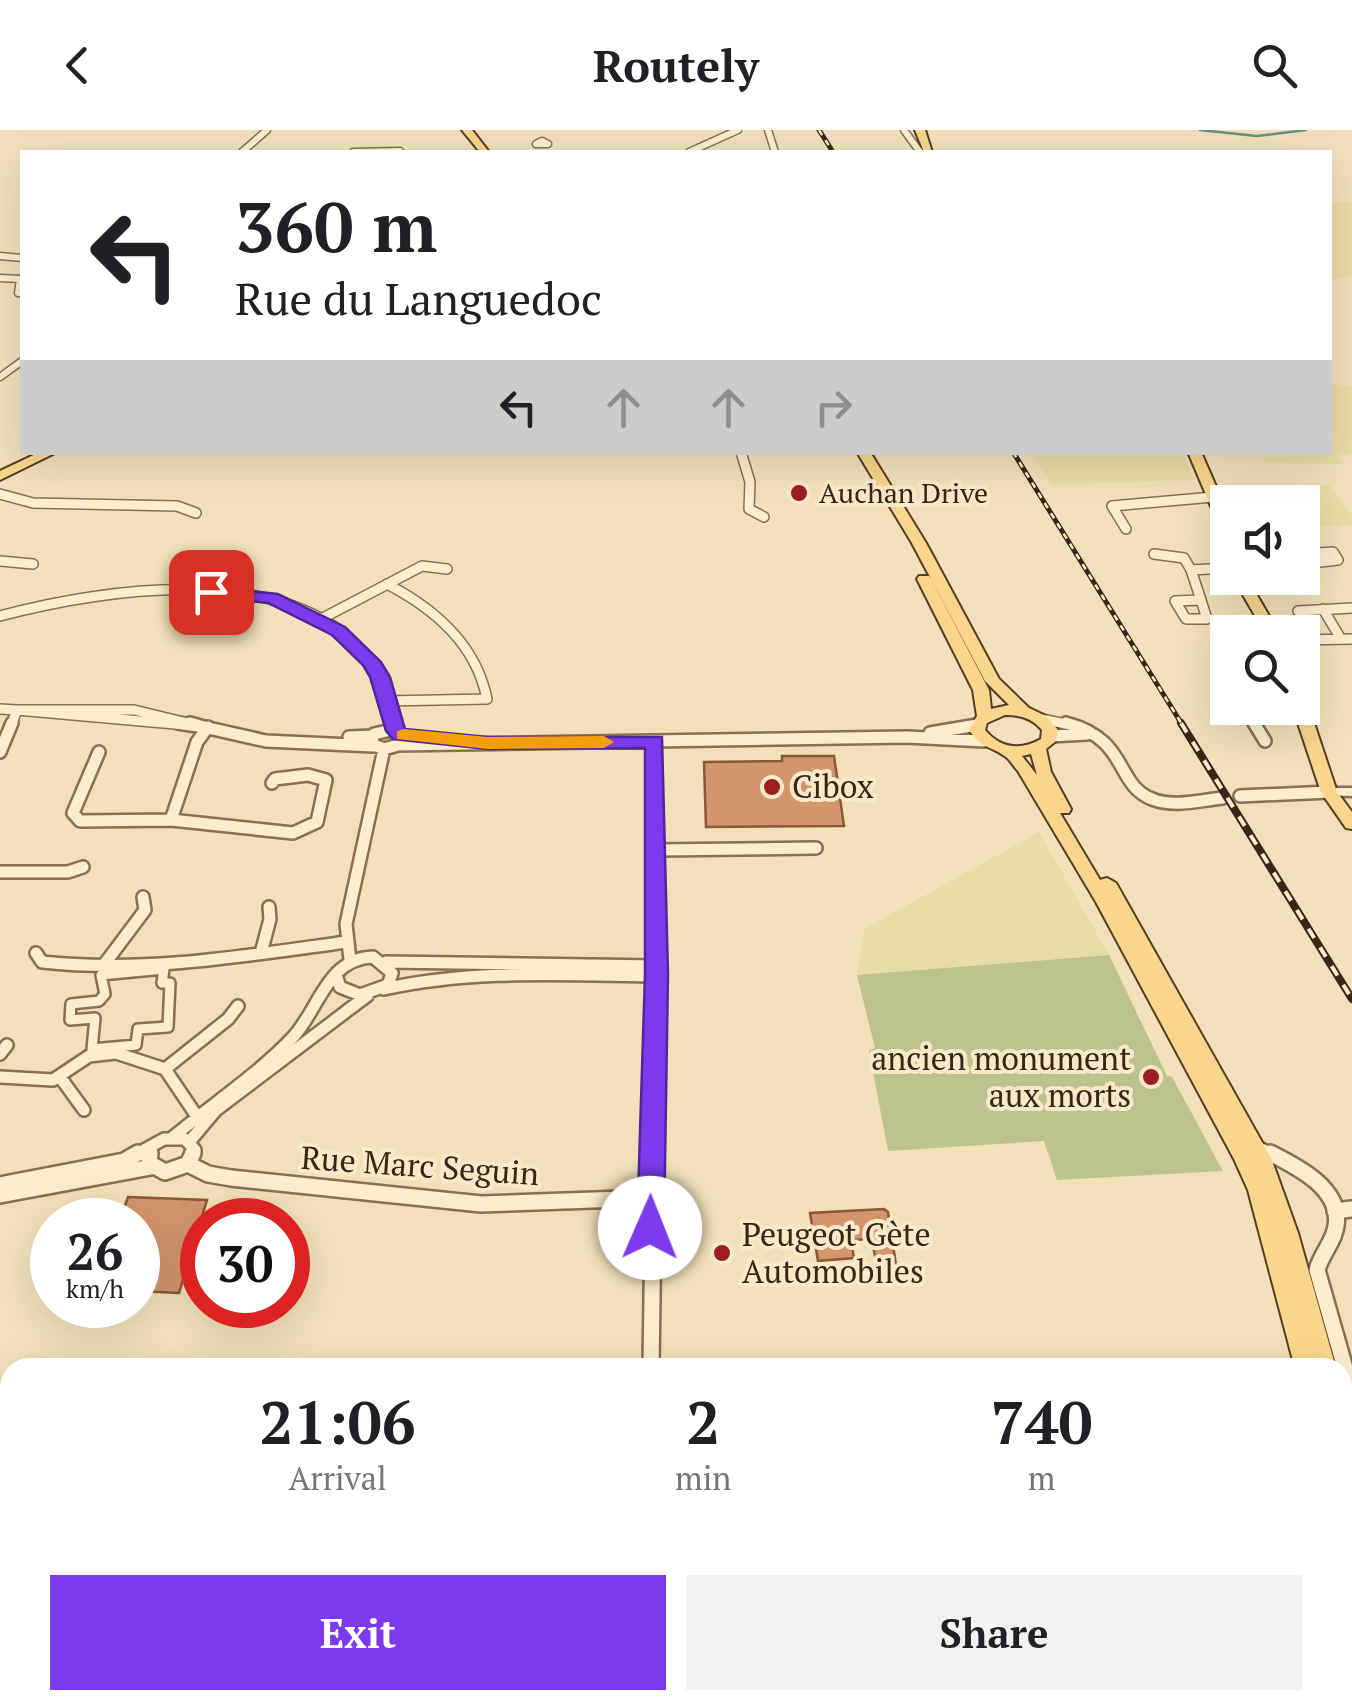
<!DOCTYPE html>
<meta charset="utf-8">
<style>
body{margin:0;font-family:"PT Serif",serif;background:#f2f2f2;color:#202124;height:100vh;display:flex;flex-direction:column;font-size:38px;white-space:nowrap}
*{box-sizing:border-box;margin:0}
p{font-size:32px;color:#757577}
.icon{flex:none;width:55px;height:55px;fill:none;stroke:currentColor;stroke-width:2;stroke-linecap:round;stroke-linejoin:round}
.map{position:relative;flex:1;overflow:hidden}
.drawer{position:absolute;left:0px;top:1228px;width:1352px;height:352px;display:flex;flex-direction:column;background:#fff;border-radius:30px 30px 0 0;box-shadow:0 10px 40px #0002}
.drawer>*{flex:none}
.guide{position:absolute;left:20px;top:20px;width:1312px;height:305px;border-radius:0px;box-shadow:0 10px 40px #0002;background:#fff;color:#202124;overflow:hidden}
.buttons{position:absolute;left:1210px;top:355px;display:grid;gap:20px}
.buttons a{display:grid;place-items:center;width:110px;height:110px;border-radius:0px;background:#fff;box-shadow:0 10px 40px #0002;font-size:50px}
.speed{position:absolute;left:30px;top:1068px;display:flex;gap:20px;font-size:50px;font-weight:700;text-align:center}
.speed>*{display:grid;place-content:center;width:130px;height:130px;border-radius:50%;background:#fff;box-shadow:0 10px 40px #0002;line-height:1}
.speed small{font-size:25px;font-weight:400}
.speed .limit{border:15px solid #d22;background:#fff;color:#111}
.pin{position:absolute;display:grid;place-items:center;width:85px;height:85px;color:#fff;margin:-42px;border-radius:20px;box-shadow:0 5px 15px #0006}
.me{position:absolute;width:110px;margin:-55px;rotate:1deg;stroke-linejoin:round;filter:drop-shadow(0 0 8px #0008)}
.turn{display:flex;align-items:center;gap:35px;height:210px;padding:0 50px;font-size:45px}
.turn .icon{width:130px;height:130px;stroke-width:2.5}
.turn b{display:block;font-size:70px;line-height:85px}
.lanes{display:flex;align-items:center;height:95px;padding:0 50px;background:#0003;justify-content:center;gap:50px;direction:ltr}
.lanes .off{opacity:.35}
.eta{display:flex;justify-content:space-evenly;align-items:center;height:170px;text-align:center}
.eta b{font-size:60px;font-weight:600;line-height:70px}
.action{display:flex;gap:20px;margin-top:auto;padding:20px 50px}
.action a{flex:1;height:115px;border-radius:0px;background:#7c3aed;color:#fff;font-size:40px;font-weight:600;line-height:115px;text-align:center}
.action a+a{background:#f2f2f2;color:#202124}
header{display:flex;justify-content:space-between;align-items:center;height:130px;padding:0 50px;background:#fff;font-size:45px;font-weight:600}
.map>svg:first-child{display:block}
.farmland{fill:#e8dca6}
.cemetery{fill:#bdc38e}
.lines{fill:none;stroke-linecap:round;stroke-linejoin:round}
.stream{stroke:#668f84;stroke-width:2.5}
.building{fill:#d3956c;stroke:#8a5737;stroke-width:2.5}
.pedestrian-casing{stroke:#896f53;stroke-width:14}
.minor-far3-casing{stroke:#896f53;stroke-width:9}
.minor-far2-casing{stroke:#896f53;stroke-width:12}
.minor-far1-casing{stroke:#896f53;stroke-width:16}
.minor-casing{stroke:#896f53;stroke-width:20}
.tertiary-casing{stroke:#896f53;stroke-width:5}
.primary-casing{stroke:#563d28;stroke-width:4}
.pedestrian{stroke:#fcedcd;stroke-width:9}
.minor-far3{stroke:#fcedcd;stroke-width:6}
.minor-far2{stroke:#fcedcd;stroke-width:9}
.minor-far1{stroke:#fcedcd;stroke-width:11}
.minor{stroke:#fcedcd;stroke-width:15}
.tertiary{fill:#fcedcd;fill-rule:evenodd}
.primary{fill:#fad68c;fill-rule:evenodd}
.rail-far1-casing{stroke:#362719;stroke-width:5}
.rail-casing{stroke:#362719;stroke-width:8}
.rail-far1{stroke:#f8eac9;stroke-width:2.5;stroke-dasharray:6;stroke-linecap:butt}
.rail{stroke:#f8eac9;stroke-width:4;stroke-dasharray:11;stroke-linecap:butt}
.route{fill:#7c3aed;stroke:#51269a;stroke-width:2.5}
.slow{fill:#f59e0b}
.poi-dot{fill:#9d1e20;stroke:#f8eac9;stroke-width:4}
.labels{text-anchor:middle;stroke-width:8;stroke-linejoin:round;paint-order:stroke}
.far-poi-label{font-size:28px;fill:#362719;stroke:#f8eac9;text-anchor:start}
.poi-label{font-size:32px;fill:#362719;stroke:#f8eac9;text-anchor:start}
.street-label{font-size:32px;fill:#362719;stroke:#f8eac9}
</style>
<header><svg class="icon" aria-label="back" viewBox="0 0 24 24"><path d="M15 5l-7 7 7 7"/></svg>Routely<svg class="icon" aria-label="search" viewBox="0 0 24 24"><circle cx="10" cy="10" r="6"/><path d="M15 15l6 6"/></svg></header>
<div class="map">
<svg width="1352" height="1578" viewBox="0 0 1352 1578">
<rect width="100%" height="100%" fill="#f1e0b9"/>
<path class="farmland" d="M1352,72V108H1348L1352,111V146L1330,150V73Z
M1330,254L1352,256V325H1337L1344,334L1266,333L1260,323L1330,322Z
M1031,323H1183L1194,350L1051,354Z
M1329,355L1352,385V395L1303,396L1302,372L1227,375L1220,358Z
M1039,702L1109,825L857,845L864,799Z"/>
<path class="cemetery" d="M1109,825L1167,946L1172,947L1223,1041L1057,1050L1044,1011L888,1021L869,920L875,918L857,845Z"/>
<g class="lines">
<path class="stream" d="M1200,0L1257,6L1306,0"/>
</g>
<path class="building" d="M782,626H834L844,696L706,697L704,632L782,631Z
M128,1067L207,1070L179,1163L138,1161V1090H120Z
M884,1079L888,1082L898,1148L879,1149L872,1109L851,1110L854,1128L818,1131L810,1083Z"/>
<g class="lines">
<defs>
<path id="pedestrian" d="M164,839L162,853H170L168,897L138,899L136,915L92,919L95,888L70,890L71,874L99,871L105,864L101,845Z"/>
<path id="minor-far3" d="M768,0L775,22
M904,0L920,22
M542,11L548,14H536Z
M242,22L267,0
M353,22L400,21
M689,22L738,0
M0,126L22,128
M0,148L20,149L18,163H22
M0,247L22,231"/>
<path id="minor-far2" d="M741,322L750,352L749,379L764,387
M0,364L33,373L177,376L196,383
M1126,399L1112,376L1213,367
M1154,424L1184,428L1191,440
M1302,424L1333,422L1338,430L1302,434
M0,431L33,434
M387,454C435,479 476,514 487,569L387,571
M1201,470L1207,489H1186L1175,471Z
M1201,470L1191,440L1228,438
M1323,479L1341,509
M1298,481L1352,478
M0,486C104,458 305,427 374,538C385,555 390,576 395,596
M319,490L422,436L447,439
M1302,510L1352,509
M1228,518L1220,521L1228,556
M1245,578L1256,596
M0,579L17,580L11,596
M1041,589L1076,596
M197,596L17,580H134L200,596"/>
<path id="minor-far1" d="M178,593L204,597
M190,593L204,597
M394,593L396,601
M1066,593C1129,609 1115,655 1152,669C1174,678 1201,670 1223,668
M1254,593L1265,611
M204,597L266,611L373,616
M208,597L197,612L171,690L293,703L317,692L326,650L308,645L275,649L272,653
M391,600L402,607L398,615L384,619L371,614L374,604Z
M930,603L977,595
M1050,606L1087,604
M349,607L371,606
M398,615L907,607L984,611
M0,622L12,593
M99,622L73,683L80,691L171,690
M1240,666L1329,662
M656,720L816,718
M0,742H68L83,737
M36,823L42,832C145,843 244,826 346,812
M261,823L270,789L269,777
M350,830L346,794L384,619
M386,832L657,836
M103,836L145,780L143,767
M384,859C474,839 565,845 657,846
M0,924L7,915
M165,939L228,889L238,876
M0,947L53,950L89,926L116,923L165,939L196,985
M60,947L84,980
M173,1007C210,976 262,941 294,906C319,878 328,828 373,827L392,843L388,855L360,865L340,857L336,845
M190,1011L216,980L368,865
M1254,1015L1275,1026
M133,1026L164,1009H185L195,1020L192,1026
M150,1026L151,1019
M654,1026L655,611"/>
<path id="minor" d="M150,1023L149,1033L165,1042L188,1034L193,1023
M1270,1023C1298,1037 1342,1059 1336,1096C1334,1112 1321,1124 1317,1140L1352,1263
M188,1034L208,1044L231,1048L481,1074L651,1068
M0,1055L124,1031L138,1023
M0,1065L151,1037
M1335,1081L1352,1079
M651,1238L654,1023
M0,1450L10,1442
M0,1549L10,1550
M652,1570V1578"/>
<path id="tertiary" d="M1329,658H1352V666L1324,665L1322,662L1324,659Z"/>
<path id="primary" d="M462,0H472L489,22H480Z
M915,0H925L932,22H924Z
M40,322H57L0,350V341Z
M857,322H870L926,413L999,549L1029,578L1046,586L1058,600L1056,611L1046,619L1051,642L1071,679L1069,683H1060L1100,750L1107,748L1116,753L1271,1028L1298,1103L1336,1238H1295L1248,1060L1234,1029L1096,772L1018,641C1014,637 1011,631 1006,627C990,615 983,620 969,600L977,586L973,560L917,449L919,446H929L931,449L989,560L991,579L1009,575L985,551L912,413ZM1005,585C1020,585 1032,588 1042,600L1041,609C1020,621 1000,618 985,600L987,593ZM1031,624L1037,645L1022,626Z
M1188,322H1201L1228,384V404L1221,400Z
M1233,448H1247L1276,498L1274,501H1264Z
M1302,574L1309,578L1337,662L1352,682V699L1346,698L1321,662L1293,578H1302Z
M1342,1289L1352,1296V1332L1342,1326Z
M1342,1339L1352,1345V1380L1342,1375Z"/>
</defs>
<use href="#pedestrian" class="pedestrian-casing"/>
<use href="#minor-far3" class="minor-far3-casing"/>
<use href="#minor-far2" class="minor-far2-casing"/>
<use href="#minor-far1" class="minor-far1-casing"/>
<use href="#minor" class="minor-casing"/>
<use href="#tertiary" class="tertiary-casing"/>
<use href="#primary" class="primary-casing"/>
<use href="#pedestrian" class="pedestrian"/>
<use href="#minor-far3" class="minor-far3"/>
<use href="#minor-far2" class="minor-far2"/>
<use href="#minor-far1" class="minor-far1"/>
<use href="#minor" class="minor"/>
<use href="#tertiary" class="tertiary"/>
<use href="#primary" class="primary"/>
<defs>
<path id="rail-far1" d="M819,0L833,22
M1013,322L1183,596"/>
<path id="rail" d="M1181,593L1352,869"/>
</defs>
<use href="#rail-far1" class="rail-far1-casing"/>
<use href="#rail" class="rail-casing"/>
<use href="#rail-far1" class="rail-far1"/>
<use href="#rail" class="rail"/>
</g>
<path class="route" d="M211,457L278,464L345,497L381,532L390,547L405,599L488,607H662L668,844L664,1098L660,1105L650,1108L641,1105L637,1098L645,844V618L488,619L393,609L386,601L370,547L363,535L332,505L268,473L205,466L202,462Z"/>
<path class="slow" d="M404,599L488,607L604,606L614,612L604,618L488,619L397,609V601Z"/>
<g class="poi-dot">
<circle cx="799" cy="363" r="10"/>
<circle cx="772" cy="657" r="10"/>
<circle cx="1151" cy="947" r="10"/>
<circle cx="722" cy="1123" r="10"/>
</g>
<g class="labels">
<g class="far-poi-label">
<text x="819" y="373">Auchan Drive</text>
</g>
<g class="poi-label">
<text x="792" y="668">Cibox</text>
<text x="1131" y="940" text-anchor="end">ancien monument<tspan x="1131" dy="37">aux morts</tspan></text>
<text x="742" y="1116">Peugeot Gète<tspan x="742" dy="37">Automobiles</tspan></text>
</g>
<g class="street-label">
<text transform="translate(420 1036) rotate(4)" y="11">Rue Marc Seguin</text>
</g>
</g>
</svg>
<div class="buttons">
<a><svg class="icon" aria-label="sound" viewBox="0 0 24 24"><path d="M4 9h4l5-4v14l-5-4H4zM17 9q2 3 0 6"/></svg></a>
<a><svg class="icon" aria-label="search" viewBox="0 0 24 24"><circle cx="10" cy="10" r="6"/><path d="M15 15l6 6"/></svg></a>
</div>
<div class="speed"><div>26<small>km/h</small></div><div class="limit">30</div></div>
<div class="pin" style="left:211px;top:462px;background:#d93025"><svg class="icon" aria-label="arrive" viewBox="0 0 24 24"><path d="M6 21V4h12l-3 4 3 4H6"/></svg></div>
<svg class="me" style="left:650px;top:1098px" viewBox="-20 -20 40 40"><circle r="19" fill="#fff"/><path d="M0-13L10 11 0 6-10 11z" fill="#7c3aed"/></svg>
<div class="guide">
<div class="turn"><svg class="icon" aria-label="left" viewBox="0 0 24 24"><path d="M17 20v-9H6M10 6l-5 5 5 5"/></svg><div><b>360 m</b>Rue du Languedoc</div></div>
<div class="lanes"><svg class="icon" aria-label="left" viewBox="0 0 24 24"><path d="M17 20v-9H6M10 6l-5 5 5 5"/></svg><svg class="icon off" aria-label="ahead" viewBox="0 0 24 24"><path d="M12 20V5M6 11l6-6 6 6"/></svg><svg class="icon off" aria-label="ahead" viewBox="0 0 24 24"><path d="M12 20V5M6 11l6-6 6 6"/></svg><svg class="icon off" aria-label="right" viewBox="0 0 24 24"><path d="M7 20v-9h11M14 6l5 5-5 5"/></svg></div>
</div>
<section class="drawer">
<div class="eta">
<div><b>21:06</b><p>Arrival</p></div>
<div><b>2</b><p>min</p></div>
<div><b>740</b><p>m</p></div>
</div>
<div class="action"><a>Exit</a><a>Share</a></div>
</section>
</div>
